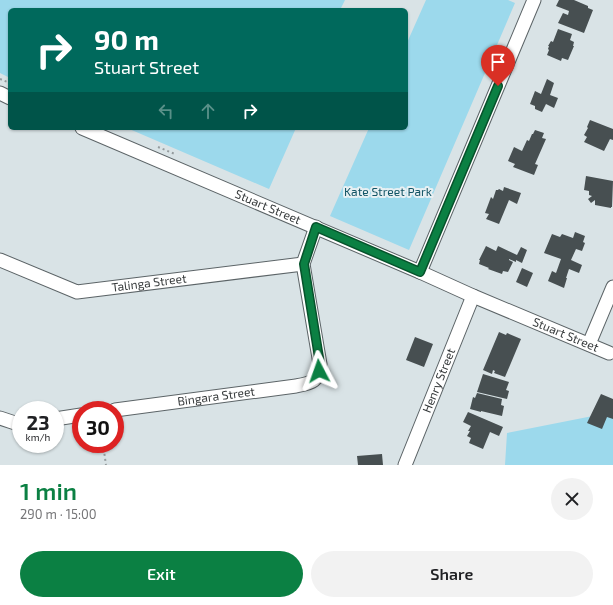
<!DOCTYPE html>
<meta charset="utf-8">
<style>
body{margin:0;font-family:"Exo 2",sans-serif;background:#f2f2f2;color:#202124;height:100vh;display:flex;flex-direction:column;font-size:15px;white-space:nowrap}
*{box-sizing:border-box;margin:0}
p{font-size:13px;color:#757577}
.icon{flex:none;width:22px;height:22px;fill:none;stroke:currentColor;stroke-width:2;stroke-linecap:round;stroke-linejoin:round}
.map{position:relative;height:465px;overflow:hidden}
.sheet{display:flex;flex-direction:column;background:#fff;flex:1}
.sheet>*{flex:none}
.guide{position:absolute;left:8px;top:8px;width:400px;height:122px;border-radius:6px;box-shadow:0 1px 3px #0004;background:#00695c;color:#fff;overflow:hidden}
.speed{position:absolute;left:12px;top:401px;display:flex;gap:8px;font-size:20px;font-weight:700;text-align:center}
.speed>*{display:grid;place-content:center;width:52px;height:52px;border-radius:50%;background:#fff;box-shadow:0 1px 3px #0004;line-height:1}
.speed small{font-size:10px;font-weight:400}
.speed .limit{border:6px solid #d22;background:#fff;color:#111}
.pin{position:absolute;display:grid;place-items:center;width:34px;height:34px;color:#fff;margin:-41px -17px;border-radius:50% 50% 50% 0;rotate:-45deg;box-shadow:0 0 4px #0007}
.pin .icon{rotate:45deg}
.me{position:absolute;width:44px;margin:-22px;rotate:356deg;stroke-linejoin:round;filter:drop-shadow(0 0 3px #0008)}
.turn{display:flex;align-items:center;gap:14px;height:84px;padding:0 20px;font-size:18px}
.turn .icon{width:52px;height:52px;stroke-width:2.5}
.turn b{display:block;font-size:28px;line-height:34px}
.lanes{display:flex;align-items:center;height:38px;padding:0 20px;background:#0003;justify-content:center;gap:20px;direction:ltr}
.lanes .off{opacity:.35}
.round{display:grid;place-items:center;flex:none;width:42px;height:42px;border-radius:21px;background:#f2f2f2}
.overview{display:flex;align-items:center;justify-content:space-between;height:68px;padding:0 20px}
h1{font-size:24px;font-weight:600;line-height:30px;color:#0b8043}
.button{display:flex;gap:8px;margin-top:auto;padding:8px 20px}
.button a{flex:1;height:46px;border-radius:24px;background:#0b8043;color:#fff;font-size:16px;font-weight:600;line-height:46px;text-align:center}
.button a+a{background:#f2f2f2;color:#202124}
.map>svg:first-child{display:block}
.green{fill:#9cd9ec}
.building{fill:#474f51}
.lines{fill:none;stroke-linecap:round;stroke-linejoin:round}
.street-casing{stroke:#5c6467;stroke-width:15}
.path{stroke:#959c9e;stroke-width:2;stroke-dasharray:2 3;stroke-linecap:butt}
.street{stroke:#fff;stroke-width:13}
.route-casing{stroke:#07532c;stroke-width:10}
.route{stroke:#0b8043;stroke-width:7}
.labels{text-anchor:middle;stroke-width:4;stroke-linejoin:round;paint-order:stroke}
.park-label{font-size:12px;fill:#125465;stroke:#e7f0f3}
.street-label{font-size:12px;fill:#35393a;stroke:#e7f0f3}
</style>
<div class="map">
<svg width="613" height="465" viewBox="0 0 613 465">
<rect width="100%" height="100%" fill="#d9e3e6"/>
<path class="green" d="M0,0H345L340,10H10V78L0,73Z
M426,0H508L515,3L409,250L330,216L369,128H406V45Z
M127,128H296L269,189Z
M613,412V465H505L507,433Z"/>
<path class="building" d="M559,0H574L588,6V8L593,10L584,33L558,23L563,13L568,15L569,11L556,6Z
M558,29L572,34L570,40L574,42L573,46H574L568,60L562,58L561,61L547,55L549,50L548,49L549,46H548L551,41L553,42Z
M547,79L554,83L550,95L558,98L554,108L546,104L542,112L535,109V106L530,104L535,91L541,94Z
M590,120L613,129V140L610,139L604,151L584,142L587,137L584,135L588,128L587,127Z
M535,130L544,133L542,138L546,139L535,164L538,165L534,175L513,167L515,164L508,161L514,147L522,151L527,140L529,141L532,134H533Z
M586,176L613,181L612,207H611V208L595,205V200L591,203L588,199L592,196L589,195V191L584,190Z
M504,187L521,193L517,204L509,200L499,224L486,219L489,214L485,213L491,197L493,199L496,190H498L499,189L503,191Z
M575,232L585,236L583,242L585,243L582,251L576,249L571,260L582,265L579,273L569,269L566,278H567L564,288L548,281L552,271L556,273L561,259L544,253L552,234L560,237L562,234L573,238Z
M486,246L496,251L498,246L517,255L521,247L527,250L522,263L516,260V262L509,259V260L513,262L508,272L503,271L502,274L488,269L489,268L479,264L480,260H479Z
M522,268L533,273L527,287L516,282Z
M499,332L506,335L507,333L521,339L505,377L494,373L495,371L493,370L492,374L483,370Z
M415,337L433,344L424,367L406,360Z
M483,374L509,382L506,390L509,391L507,399L477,392Z
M477,393L502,399L501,405L504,406L502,416L481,411V412L470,409L473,397L475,398Z
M601,394L613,399V419L607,417L602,429L587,423Z
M468,412L503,427L499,436L490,432L483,449L469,443L471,438L467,436L470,431H468L471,426L463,422Z
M382,454L383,465H358L357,456Z"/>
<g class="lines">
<defs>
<g id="street">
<path d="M0,93L10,98"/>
<path id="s1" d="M82,128L420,272L473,296L609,353"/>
<path id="s2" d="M0,260L77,292L303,264"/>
<path d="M420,272L534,0"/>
<path d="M589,344L613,287"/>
<path id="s3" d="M115,410L296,386C311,383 319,382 320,364L303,264L316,227"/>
<path d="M0,418L15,423H21"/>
<path d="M55,419L81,415"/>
<path id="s4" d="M405,465L473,296"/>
</g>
</defs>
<use href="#street" class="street-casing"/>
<path class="path" d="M0,79L10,83
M158,147L175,154
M103,444L106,465"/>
<use href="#street" class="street"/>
</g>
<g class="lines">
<defs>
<path id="route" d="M319,371L320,364L304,264L316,227L420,272L498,86"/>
</defs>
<use href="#route" class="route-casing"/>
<use href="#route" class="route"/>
</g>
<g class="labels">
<g class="park-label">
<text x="388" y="196">Kate Street Park</text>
</g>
<g class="street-label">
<text dy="4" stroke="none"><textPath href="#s1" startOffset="202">Stuart Street</textPath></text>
<text dy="4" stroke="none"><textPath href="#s2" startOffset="156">Talinga Street</textPath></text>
<text dy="4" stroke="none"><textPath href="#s1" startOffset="526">Stuart Street</textPath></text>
<text dy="4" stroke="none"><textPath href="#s4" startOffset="91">Henry Street</textPath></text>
<text dy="4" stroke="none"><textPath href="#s3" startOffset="102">Bingara Street</textPath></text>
</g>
</g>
</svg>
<div class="speed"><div>23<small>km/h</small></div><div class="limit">30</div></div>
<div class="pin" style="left:498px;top:86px;background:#d93025"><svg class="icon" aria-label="arrive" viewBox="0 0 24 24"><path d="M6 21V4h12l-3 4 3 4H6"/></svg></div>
<svg class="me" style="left:319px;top:371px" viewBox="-20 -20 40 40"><path d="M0-17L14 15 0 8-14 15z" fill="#0b8043" stroke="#fff" stroke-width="4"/></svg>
<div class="guide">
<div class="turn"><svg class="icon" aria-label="right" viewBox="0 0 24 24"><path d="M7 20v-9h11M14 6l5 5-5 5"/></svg><div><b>90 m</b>Stuart Street</div></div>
<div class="lanes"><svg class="icon off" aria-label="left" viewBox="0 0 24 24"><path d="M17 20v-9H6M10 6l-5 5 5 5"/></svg><svg class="icon off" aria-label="ahead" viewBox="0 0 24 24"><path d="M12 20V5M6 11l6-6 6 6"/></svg><svg class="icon" aria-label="right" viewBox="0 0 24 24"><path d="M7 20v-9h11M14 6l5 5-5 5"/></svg></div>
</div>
</div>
<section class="sheet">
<div class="overview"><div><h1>1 min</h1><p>290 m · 15:00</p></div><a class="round"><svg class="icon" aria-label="close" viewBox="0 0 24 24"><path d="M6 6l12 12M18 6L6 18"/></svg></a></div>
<div class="button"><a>Exit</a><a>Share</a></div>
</section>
